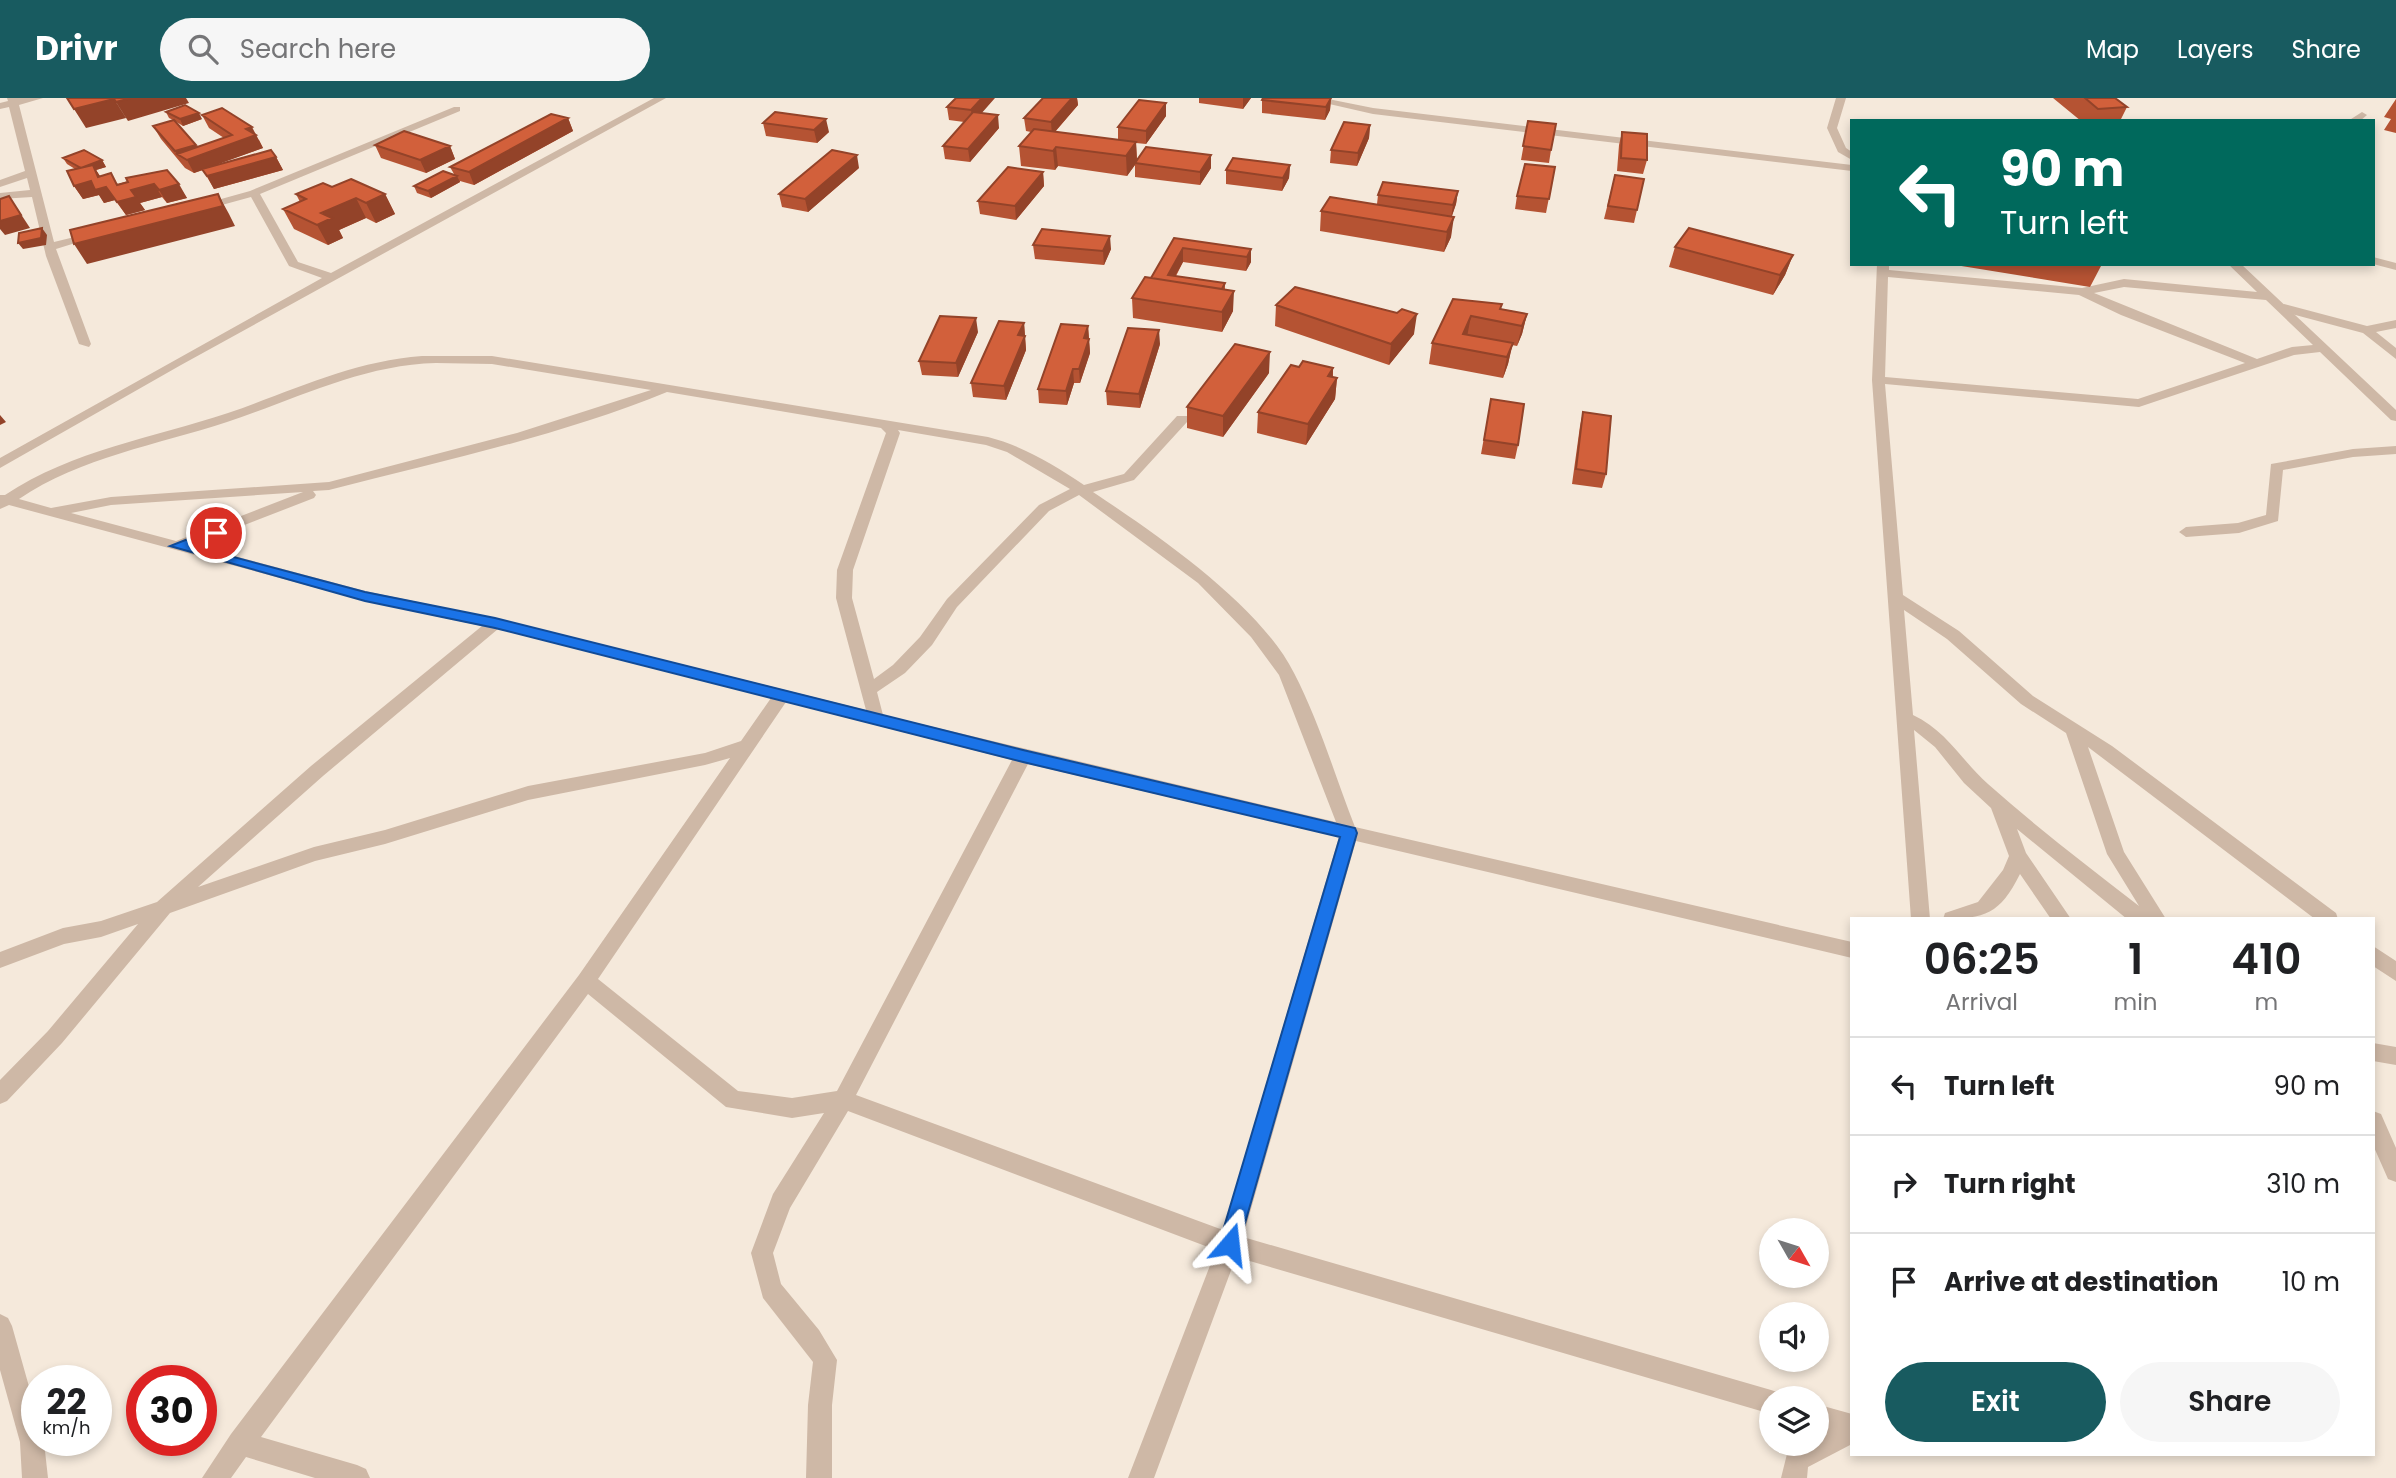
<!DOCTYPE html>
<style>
body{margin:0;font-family:Poppins,sans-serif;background:#f6f6f6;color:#202124;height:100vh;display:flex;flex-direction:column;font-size:26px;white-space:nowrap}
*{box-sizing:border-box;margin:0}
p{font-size:23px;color:#757577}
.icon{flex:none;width:38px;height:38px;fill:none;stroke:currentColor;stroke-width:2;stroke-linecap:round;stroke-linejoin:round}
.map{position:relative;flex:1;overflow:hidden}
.drawer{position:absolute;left:1850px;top:819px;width:525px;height:539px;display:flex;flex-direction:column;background:#fff;border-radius:0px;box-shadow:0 4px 10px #0003}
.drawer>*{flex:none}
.banner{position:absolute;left:1850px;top:21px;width:525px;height:147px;border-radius:0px;box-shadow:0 4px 10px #0003;background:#00695c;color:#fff;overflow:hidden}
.needle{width:46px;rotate:129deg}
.controls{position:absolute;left:1759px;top:1120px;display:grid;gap:14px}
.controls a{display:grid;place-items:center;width:70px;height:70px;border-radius:50%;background:#fff;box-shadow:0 4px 10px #0003;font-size:35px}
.speed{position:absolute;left:21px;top:1267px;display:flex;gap:14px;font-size:35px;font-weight:700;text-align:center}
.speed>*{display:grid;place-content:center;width:91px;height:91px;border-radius:50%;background:#fff;box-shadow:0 4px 10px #0003;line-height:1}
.speed small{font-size:18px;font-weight:400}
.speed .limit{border:10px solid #d22;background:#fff;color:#111}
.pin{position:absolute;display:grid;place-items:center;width:60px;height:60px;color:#fff;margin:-30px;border:4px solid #fff;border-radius:50%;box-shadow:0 2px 7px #0007}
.me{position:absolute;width:77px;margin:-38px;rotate:17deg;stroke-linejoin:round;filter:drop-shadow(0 0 5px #0008)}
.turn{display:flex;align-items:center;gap:24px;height:147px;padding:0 35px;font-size:32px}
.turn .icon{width:91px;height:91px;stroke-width:2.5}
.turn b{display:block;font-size:49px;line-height:60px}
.eta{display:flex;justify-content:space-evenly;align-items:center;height:119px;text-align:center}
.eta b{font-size:42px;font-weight:600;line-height:49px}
.primary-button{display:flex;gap:14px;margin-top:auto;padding:14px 35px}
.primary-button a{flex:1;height:80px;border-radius:42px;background:#185b60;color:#fff;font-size:28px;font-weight:600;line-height:80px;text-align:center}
.primary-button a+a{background:#f6f6f6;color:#202124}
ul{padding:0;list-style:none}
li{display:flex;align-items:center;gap:21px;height:98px;padding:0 35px;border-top:2px solid #e0e0e0}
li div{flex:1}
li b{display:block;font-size:26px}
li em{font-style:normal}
header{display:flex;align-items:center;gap:42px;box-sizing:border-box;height:98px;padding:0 35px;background:#185b60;color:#fff}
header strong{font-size:33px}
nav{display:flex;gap:38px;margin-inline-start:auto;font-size:24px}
.search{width:490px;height:63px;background:#f6f6f6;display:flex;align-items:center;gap:18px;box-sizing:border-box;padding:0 24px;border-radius:38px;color:#757577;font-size:26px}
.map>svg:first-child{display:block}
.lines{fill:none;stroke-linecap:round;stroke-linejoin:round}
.lane{fill:#ceb8a6;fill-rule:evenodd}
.street{fill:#ceb8a6;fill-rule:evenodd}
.wall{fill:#b55333}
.shaded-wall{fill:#934329}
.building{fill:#d2603b;stroke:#934329;stroke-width:2}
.route{fill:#1a73e8;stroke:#114b97;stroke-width:2}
</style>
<header>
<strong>Drivr</strong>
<div class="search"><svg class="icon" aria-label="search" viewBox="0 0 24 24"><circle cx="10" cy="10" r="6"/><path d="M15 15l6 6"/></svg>Search here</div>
<nav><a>Map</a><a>Layers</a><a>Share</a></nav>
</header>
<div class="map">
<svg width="2396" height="1380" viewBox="0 0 2396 1380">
<rect width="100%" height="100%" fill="#f5e9db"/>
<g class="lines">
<path class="lane" d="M2284,206L2367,228L2396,222V230L2376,234L2396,250V261L2363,235L2280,213L2278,210Z
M2373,1013L2381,1016L2396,1050V1084L2388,1081L2373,1047Z"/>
<path class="street" d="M7,0H43L19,7L54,144L95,134L101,137L56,151L91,246L89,249L79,246L46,158L32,99L0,101V95L30,92L27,80L0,89V82L25,73L9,9L0,11V5L8,3Z
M654,0H666L181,267L0,370V360L322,180L289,168L251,99L200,113L194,110L196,108L250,93L454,9H460V13L260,96L298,164L331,175Z
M1303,0H1323L1373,10L1852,67V73L1373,16Z
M1836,0H1846L1837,30L1846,50L1852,54V62L1838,54L1827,30Z
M2362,14L2367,17L2360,23H2348Z
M2373,159L2396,165V172L2373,166Z
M1877,166H1889V172L2082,190L2124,181L2257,194L2228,166H2241L2396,312V323L2391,322L2320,254L2294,257L2139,309L1885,286L1903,497L1959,533L2033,598L2112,648L2336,815L2338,821H2315L2088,649L2124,754L2166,821H2127L2017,731L2026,755L2071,821H2051L2020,776C2000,816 1985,821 1943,821L1945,815L1978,804L2003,772L2009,758L1991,710L1964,685L1935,649L1914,632L1930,821H1911L1872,282ZM1888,179L2079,197L2121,217L2245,265L2138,301L1885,279ZM2124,189L2266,202L2313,247L2292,249L2257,261L2094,195ZM1904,512L1947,541L2021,606L2066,635L2107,756L2139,808C2088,768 2036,729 1988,686C1962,663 1946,632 1913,617Z
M422,258H492L988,339C1023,348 1054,367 1084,387L1124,376L1177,318H1187V324L1134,382L1093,394C1156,436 1260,507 1294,575C1319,623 1335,678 1355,729L1852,844V860L1356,743L1243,1139L1771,1292L1780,1295L1782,1300H1771V1316L1236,1159L1154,1380H1128L1216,1152L848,1013L790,1110L773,1155L781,1186L819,1232L837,1262L832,1307V1380H806L808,1307L813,1264L763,1200L751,1155L773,1096L824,1015L792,1020L726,1009L588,896L261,1339L357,1367L366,1371L370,1380H315L246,1359L231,1380H202L231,1336L579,877L730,660L705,667L528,702L385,746L315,763L170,815L62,945L7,1003L0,1006V982L48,933L138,826L101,839L64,846L0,870V854L63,830L101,823L157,804L311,668L482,528L365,503L9,407L0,411V397H5C73,352 153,340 228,315C292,293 353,263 422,258ZM436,265L492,266L651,292L517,335L329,384L111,399L51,410L19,401C81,359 157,347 227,324C297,301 361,267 436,265ZM667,294L881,330L886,335L837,472L836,500L866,612L495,520L365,493L193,447L314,400L316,397L313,393L329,392C442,363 559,338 667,294ZM898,332L986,347L1007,354L1070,391L1039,407L947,501L920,539L893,567L874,581L852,500L853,472L900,335ZM303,394L176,443L71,415L111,407ZM1079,397L1198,485L1251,539L1279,577L1336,724L883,617L877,594L905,575L932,547L957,509L1049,413ZM498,531L771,600L741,643L705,655L528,688L385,732L314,749L198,789L323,678ZM786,604L1012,662L837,993L792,1000L738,993L598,881ZM1028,666L1339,739L1223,1132L856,997Z
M2396,348V356L2353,359L2283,372L2278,423L2239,435L2186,439L2179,434L2186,429L2238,425L2266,417L2271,366L2353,351Z
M2373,848L2396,863V883L2373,868Z
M2373,945L2396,949V967L2373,963Z
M0,1216L8,1220L12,1228L37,1317V1342L44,1344L48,1380H22L20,1344L0,1272Z
M1816,1306L1852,1316V1346L1808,1369L1807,1380H1781L1788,1352L1801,1346H1816V1338L1826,1333L1816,1330Z"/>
</g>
<path class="wall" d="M956,0L982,15L999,30L970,64L945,61L943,48L964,24L949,22L947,9Z
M1043,0H1077L1078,7L1055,34L1118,42V29L1166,5V18L1146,46L1136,45L1137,62L1211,70L1200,87L1135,79V67L1127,78L1058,68L1055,72L1021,68L1019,48L1031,34L1026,33L1024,20Z
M1199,0H1251L1243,11L1199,5Z
M1331,0L1330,12L1325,22L1262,15V2Z
M2053,0H2115L2127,9L2120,23H2081Z
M2396,1V35L2384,32L2391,21L2384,19Z
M166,14L202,21L183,28L175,23L197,49L224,40L209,30L202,17L259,42L263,50L211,68L276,59L283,72L214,91L203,72L194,75L185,70L161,41L153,28L173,22L169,20Z
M568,20L573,33L474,87L460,83V84L431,100L417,95L414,88L454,76L450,69Z
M1528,23L1551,52L1549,65L1521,62Z
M763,25L829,34L817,45L766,38Z
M1370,27L1369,40L1357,68L1330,65L1331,52Z
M1622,34L1647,62L1643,76L1617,73L1619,47Z
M375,47L450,48L455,61L426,75L381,60Z
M63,60L102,62L106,69L96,72L100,78L118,86L167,72L187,100L167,105L162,99L140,105L145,112L126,117L115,102L104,105L99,97L83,101L74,88L75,71L67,66Z
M1290,67L1289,80L1282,93L1226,86V72Z
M1555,69L1546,115L1515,111L1517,98Z
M859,70L808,114L782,109L779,96Z
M1043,74L1044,88L1016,122L980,116L978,103Z
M1615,77L1637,112L1634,125L1604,121Z
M332,89L385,96L395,116L376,125L366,120L339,132L343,140L328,147L294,131L283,111L300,104L296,96Z
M1458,93L1456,106L1452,118L1451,139L1444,154L1320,133L1321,113L1377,106L1378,97Z
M1174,140L1251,151V164L1246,173L1183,164L1176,178L1225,185V191L1233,213L1222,234L1133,220L1132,200L1151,180Z
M1033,147L1111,151L1104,167L1035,161Z
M1675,149L1793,157L1785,177L1773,197L1669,169Z
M1949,166H2101V168L2090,189Z
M1453,201L1527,216L1522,236L1517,248L1512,247L1508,266L1503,280L1429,266L1432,245Z
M1276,207L1397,215L1414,236L1389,267L1275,228Z
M1024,225L1026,252L1006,302L973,299L971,285Z
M1088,228L1090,255L1080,285H1074L1067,307L1039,305L1038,291Z
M978,234L958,279L922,277L919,263Z
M1160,246L1140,310L1107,307L1106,293Z
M1299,269L1333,270V279L1337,280L1335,301L1306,347L1257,335L1258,314Z
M1269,275L1223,339L1187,330V309Z
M1491,301L1518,347L1515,361L1481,356Z
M1583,314L1606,376L1602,390L1572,386L1580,328Z"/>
<path class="shaded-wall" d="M131,0H186L189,5L128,23L116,4Z
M982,0H995L973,25L971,12Z
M1072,0H1077L1078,7L1052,37L1051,24Z
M1243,0H1251L1243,11Z
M1331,0L1330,12L1325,22L1326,9Z
M114,1L126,20L86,30L74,11Z
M1166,5V18L1146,46V33Z
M199,15L202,21L183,28L180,21Z
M998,17L999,30L970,64L968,51Z
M568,20L573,33L474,87L469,74Z
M826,21L829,34L817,45L814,32Z
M1370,27L1369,40L1357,68L1358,55Z
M252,29L263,50L194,75L187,62L177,56L183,66L175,53L196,47L201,56L246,31Z
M1136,44L1137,64L1127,78L1126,58Z
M450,48L455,61L426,75L420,62Z
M1056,49L1058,68L1055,72L1053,53Z
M857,57L859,70L808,114L805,101Z
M1211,57V70L1200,87V74Z
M276,59L283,72L214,91L207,78Z
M102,62L106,69L96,72L115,102L104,105L99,97L83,101L74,88L81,70Z
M1290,67L1289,80L1282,93L1283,80Z
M1043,74L1044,88L1016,122L1015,108Z
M457,78L460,84L431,100L428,93Z
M154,86L162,99L140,105L145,112L126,117L117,104L131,92Z
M179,86L187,100L167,105L159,92Z
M1458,93L1456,106L1451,120L1453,107Z
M218,96L229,116L235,128L87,166L74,146Z
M385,96L395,116L376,125L366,105Z
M9,98L30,130L5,137L0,131V123Z
M356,100L366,120L339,132L343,140L328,147L317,127L321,115Z
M1454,119L1451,139L1444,154L1447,134Z
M42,130L47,137L46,147L23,151L18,145Z
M1110,138L1111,151L1104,167L1103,153Z
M1183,150V164L1170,187L1168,177Z
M1251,151V164L1246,173L1247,159Z
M1793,157L1785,177L1773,197L1780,177Z
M1234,193L1233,213L1222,234V214Z
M1417,216L1414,236L1389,267L1391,246Z
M1527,216L1522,236L1517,248L1522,228Z
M1471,218L1467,239L1463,236Z
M976,220L978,234L958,279L956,265Z
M1024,225L1026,252L1006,302L1004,288L1018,237Z
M1088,228L1090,255L1080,285L1079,271L1084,240Z
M1159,232L1160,246L1140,310L1139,296Z
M1513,245L1508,266L1503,280L1507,259Z
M1270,254L1269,275L1223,339V318Z
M1333,270L1332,289L1337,280L1335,301L1306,347L1308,326L1328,278Z
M1073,271L1074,285L1067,307L1066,293Z
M0,317L6,324L0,327Z"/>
<path class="building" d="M67,0H131L116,4L114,1L74,11Z
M956,0H982L971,12L947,9Z
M1043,0H1072L1051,24L1024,20Z
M1263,0H1331L1326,9L1262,2Z
M2085,0H2115L2127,9L2098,11Z
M1139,2L1166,5L1146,33L1118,29Z
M185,7L199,15L180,21L166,14Z
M222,10L252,29L246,31L256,37L187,62L177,56L232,37L202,17Z
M775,14L826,21L814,32L763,25Z
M973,14L998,17L968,51L943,48Z
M551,16L568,20L469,74L450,69Z
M174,22L196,47L175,53L153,28Z
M1528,23L1556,26L1551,52L1523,48Z
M1344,24L1370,27L1358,55L1331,52Z
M1034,31L1136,44L1126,58L1056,49L1053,53L1019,48Z
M404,33L450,48L420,62L375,47Z
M1622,34L1647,36V62L1621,60Z
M1146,49L1211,57L1200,74L1135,65Z
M84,52L102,62L81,70L63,60Z
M271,52L276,59L207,78L202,71Z
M832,52L857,57L805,101L779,96Z
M1233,60L1290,67L1283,80L1226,72Z
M1525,66L1555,69L1549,101L1517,98Z
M93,67L98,79L111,75L117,87L128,84L126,80L167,72L179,86L159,92L154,86L131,92L136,99L117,104L106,89L95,92L91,83L74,88L67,73Z
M1008,69L1043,74L1015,108L978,103Z
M443,73L457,78L428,93L414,88Z
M1615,77L1644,81L1637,112L1608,108Z
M351,81L385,96L366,105L356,100L321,115L332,120L317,127L283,111L306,101L296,96L323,85L332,89Z
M1383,84L1458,93L1453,107L1378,97Z
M218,96L223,108L74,146L70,132Z
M9,98L21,117L0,123V101Z
M1330,99L1454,119L1447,134L1321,113Z
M42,130L41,140L18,145L19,135Z
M1689,130L1793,157L1780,177L1675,149Z
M1042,131L1110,138L1103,153L1033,147Z
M1174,140L1251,151L1247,159L1183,150L1168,177L1225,185L1222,191L1151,180Z
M1145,179L1234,193L1222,214L1132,200Z
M1295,189L1397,215L1402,211L1417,216L1391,246L1276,207Z
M1453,201L1502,206L1500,211L1527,216L1522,228L1471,218L1463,236L1513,245L1507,259L1432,245Z
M940,218L976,220L956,265L919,263Z
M999,223L1024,225L1018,237L1025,238L1004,288L971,285Z
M1061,226L1088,228L1084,240L1089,241L1079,271H1073L1066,293L1038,291Z
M1128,230L1159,232L1139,296L1106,293Z
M1235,246L1270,254L1223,318L1187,309Z
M1303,263L1333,270L1328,278L1337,280L1308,326L1258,314L1291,267L1299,269Z
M1491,301L1524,306L1518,347L1484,342Z
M1583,314L1611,318L1606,376L1576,371Z"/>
<path class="route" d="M216,430L223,435L221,438L192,448L365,494L495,520L1023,652L1355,730L1357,735L1237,1153L1230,1156L1222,1153L1219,1146L1340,739L1023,664L495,530L365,503L170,448Z"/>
</svg>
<div class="controls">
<a><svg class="needle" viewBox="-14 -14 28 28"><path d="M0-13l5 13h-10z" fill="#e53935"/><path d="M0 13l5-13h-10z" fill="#757577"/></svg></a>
<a><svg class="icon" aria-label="sound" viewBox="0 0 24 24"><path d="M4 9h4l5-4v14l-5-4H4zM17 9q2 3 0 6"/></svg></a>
<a><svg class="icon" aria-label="layers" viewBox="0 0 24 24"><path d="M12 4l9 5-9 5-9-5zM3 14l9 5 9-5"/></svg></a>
</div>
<div class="speed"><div>22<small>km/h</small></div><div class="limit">30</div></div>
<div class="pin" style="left:216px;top:435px;background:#d93025"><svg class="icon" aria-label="arrive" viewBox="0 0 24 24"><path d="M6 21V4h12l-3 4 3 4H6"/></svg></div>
<svg class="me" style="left:1230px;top:1146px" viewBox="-20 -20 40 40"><path d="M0-17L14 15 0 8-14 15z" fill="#1a73e8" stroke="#fff" stroke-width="4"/></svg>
<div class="banner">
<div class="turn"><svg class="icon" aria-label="left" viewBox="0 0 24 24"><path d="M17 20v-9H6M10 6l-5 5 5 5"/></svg><div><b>90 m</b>Turn left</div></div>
</div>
<section class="drawer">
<div class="eta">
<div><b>06:25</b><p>Arrival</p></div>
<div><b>1</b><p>min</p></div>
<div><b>410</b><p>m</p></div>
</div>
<ul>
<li><svg class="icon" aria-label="left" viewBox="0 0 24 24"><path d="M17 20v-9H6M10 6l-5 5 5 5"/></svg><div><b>Turn left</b></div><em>90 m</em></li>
<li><svg class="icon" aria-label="right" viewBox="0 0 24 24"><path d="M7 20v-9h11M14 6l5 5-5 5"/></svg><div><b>Turn right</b></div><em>310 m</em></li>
<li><svg class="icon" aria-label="arrive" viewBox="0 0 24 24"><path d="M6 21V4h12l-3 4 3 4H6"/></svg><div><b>Arrive at destination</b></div><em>10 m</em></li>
</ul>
<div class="primary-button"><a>Exit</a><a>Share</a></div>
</section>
</div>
